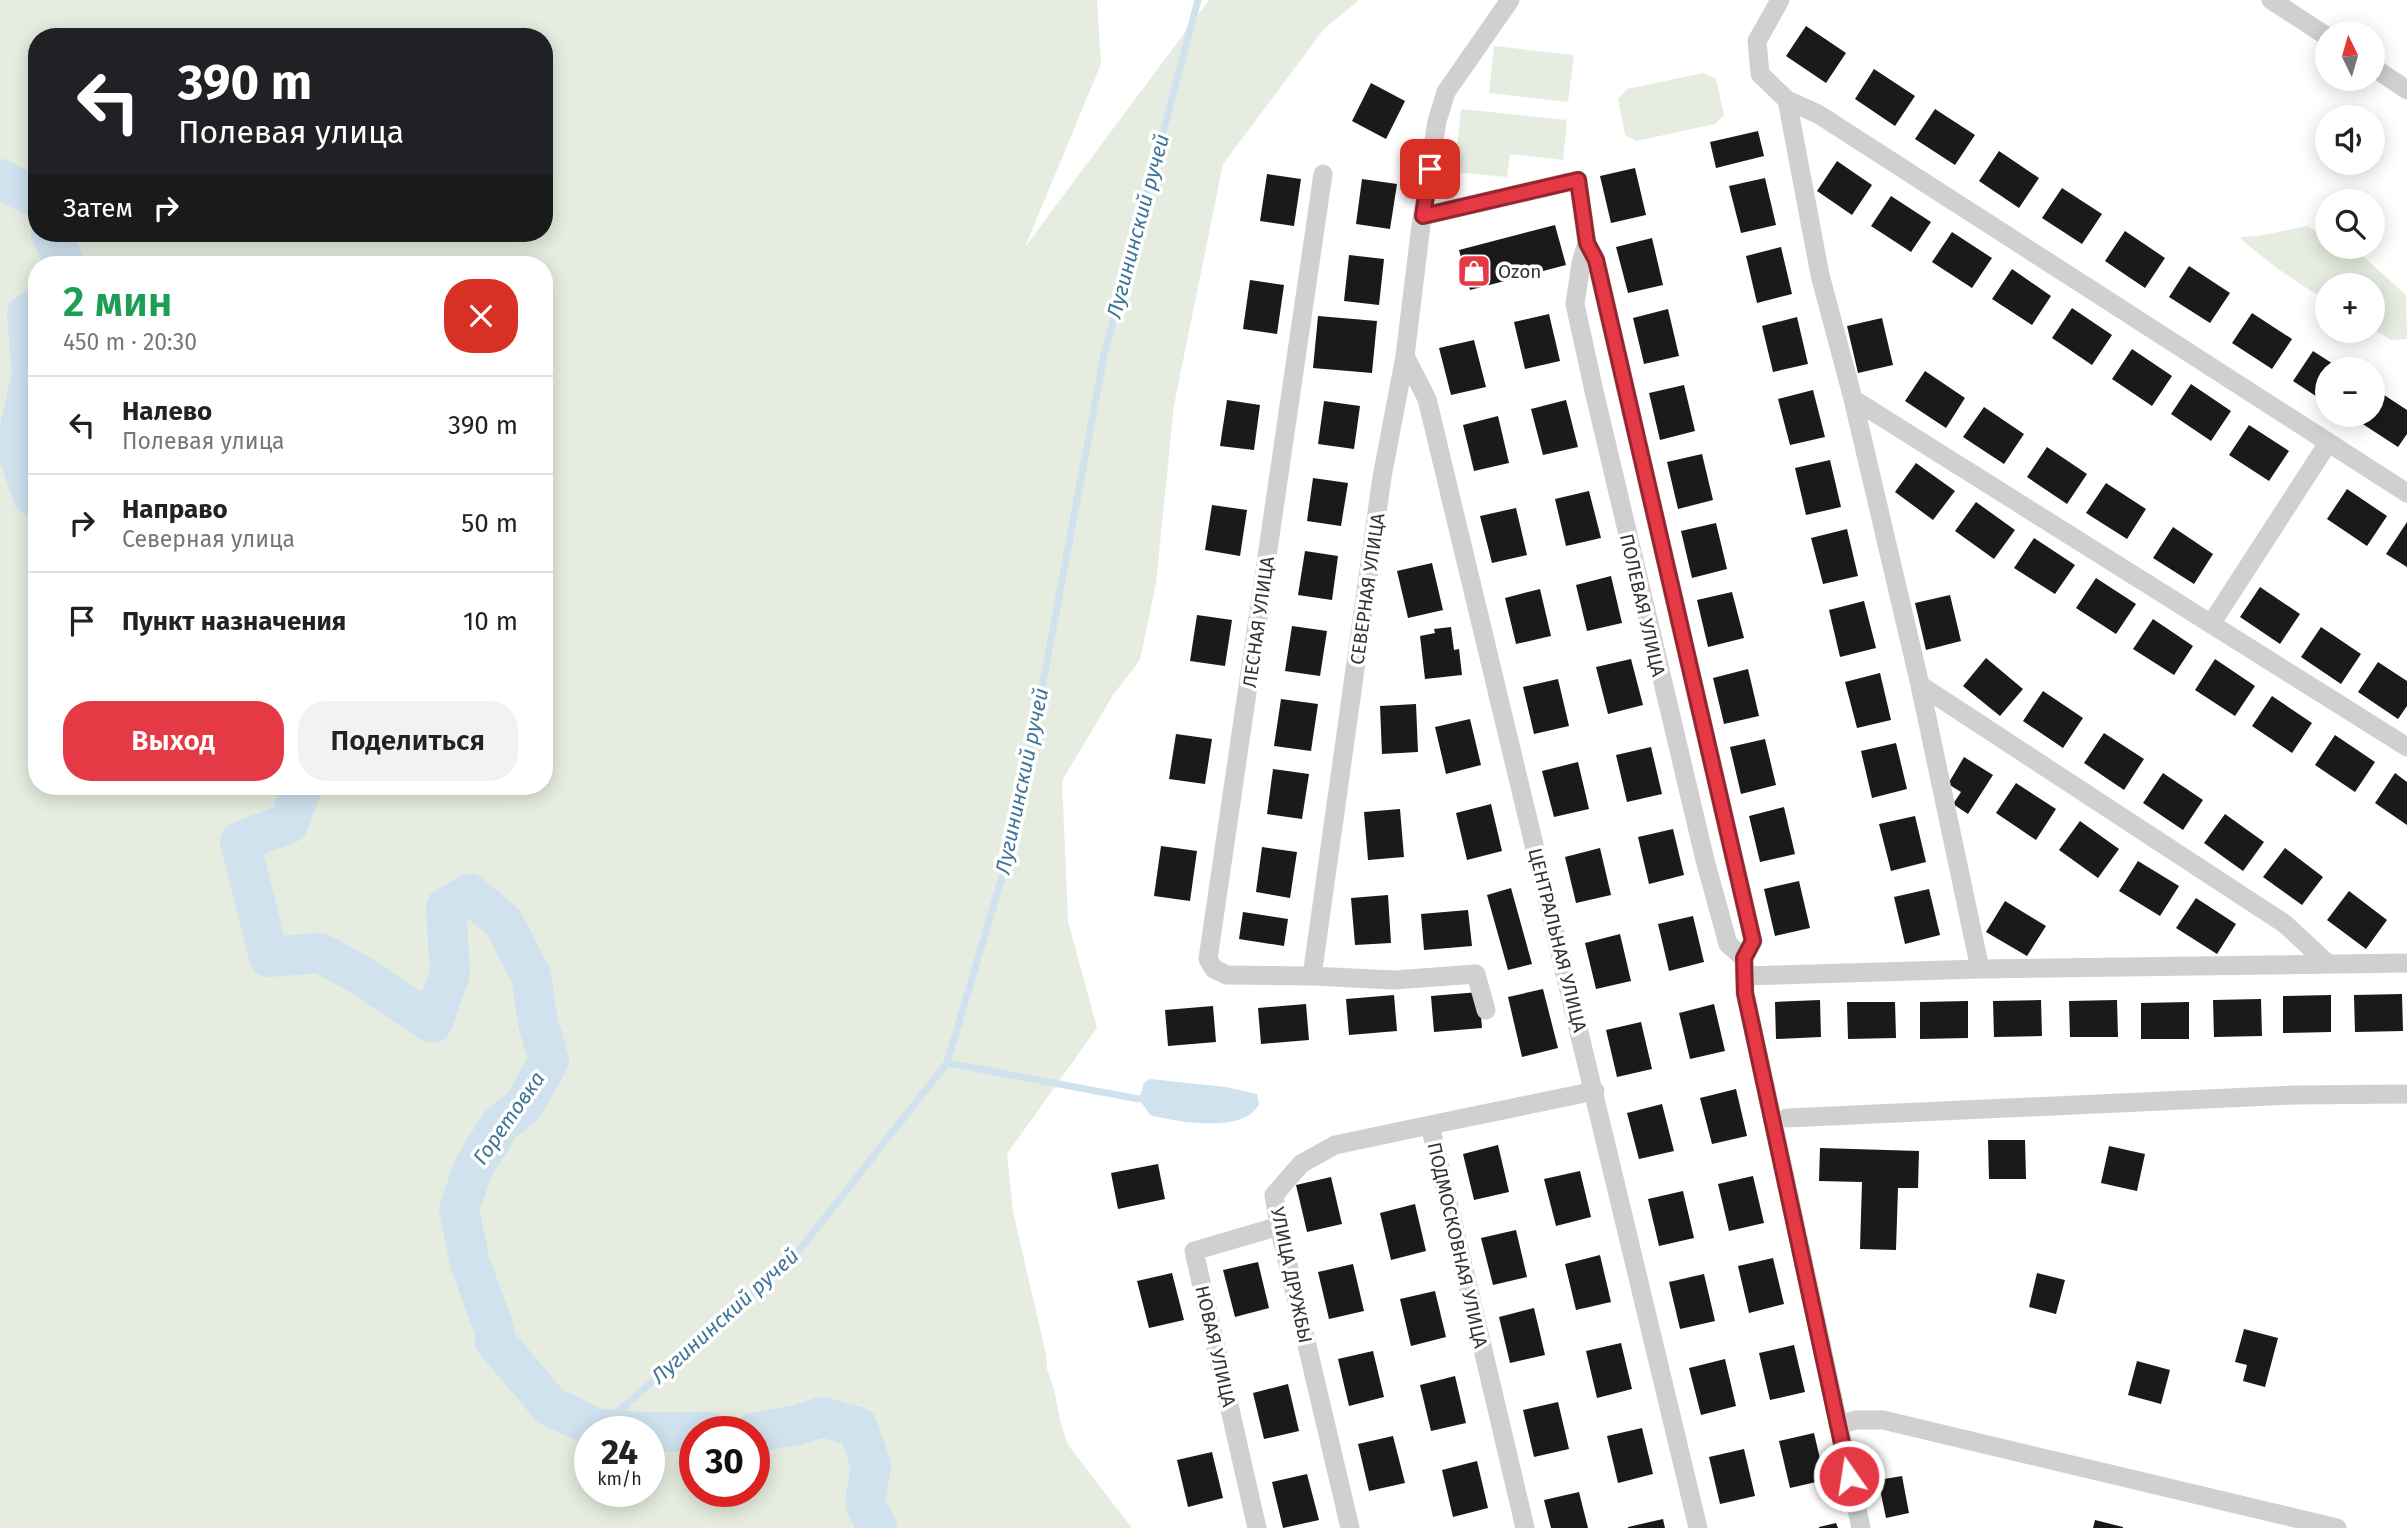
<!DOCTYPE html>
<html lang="ru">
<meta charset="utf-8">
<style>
body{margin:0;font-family:"Fira Sans",sans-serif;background:#f2f2f2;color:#222;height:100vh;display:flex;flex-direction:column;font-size:26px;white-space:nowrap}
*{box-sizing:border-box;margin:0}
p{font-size:23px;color:#767676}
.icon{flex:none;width:38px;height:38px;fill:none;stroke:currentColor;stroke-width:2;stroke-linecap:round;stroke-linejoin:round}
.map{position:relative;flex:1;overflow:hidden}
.panel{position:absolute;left:28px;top:256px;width:525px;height:539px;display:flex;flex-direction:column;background:#fff;border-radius:28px;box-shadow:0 4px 18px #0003}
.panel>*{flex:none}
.top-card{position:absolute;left:28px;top:28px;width:525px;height:214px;border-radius:28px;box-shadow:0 4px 18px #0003;background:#202124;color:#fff;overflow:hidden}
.needle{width:46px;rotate:355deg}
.tools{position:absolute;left:2315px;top:21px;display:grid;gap:14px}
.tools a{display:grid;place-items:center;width:70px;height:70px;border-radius:50%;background:#fff;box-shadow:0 4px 18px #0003;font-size:35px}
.speed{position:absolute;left:574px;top:1416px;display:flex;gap:14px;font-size:35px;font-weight:700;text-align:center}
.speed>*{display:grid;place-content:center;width:91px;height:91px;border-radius:50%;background:#fff;box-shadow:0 4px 18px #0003;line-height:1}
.speed small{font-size:18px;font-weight:400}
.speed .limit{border:10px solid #d22;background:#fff;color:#111}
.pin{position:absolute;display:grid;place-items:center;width:60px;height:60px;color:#fff;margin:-30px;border-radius:14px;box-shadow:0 4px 10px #0006}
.me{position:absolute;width:77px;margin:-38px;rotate:347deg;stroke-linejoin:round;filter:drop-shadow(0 0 5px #0008)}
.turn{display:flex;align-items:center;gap:24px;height:147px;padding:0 35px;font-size:32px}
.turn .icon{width:91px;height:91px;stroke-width:2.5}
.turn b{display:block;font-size:49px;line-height:60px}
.then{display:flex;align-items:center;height:66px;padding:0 35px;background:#0003;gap:14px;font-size:26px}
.round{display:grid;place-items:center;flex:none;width:74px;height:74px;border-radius:28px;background:#f2f2f2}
.summary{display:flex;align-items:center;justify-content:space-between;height:119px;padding:0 35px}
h1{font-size:42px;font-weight:600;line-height:52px;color:#1e9e55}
.action{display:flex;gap:14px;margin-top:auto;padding:14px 35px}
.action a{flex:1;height:80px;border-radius:28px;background:#e63946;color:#fff;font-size:28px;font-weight:600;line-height:80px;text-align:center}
.action a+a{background:#f2f2f2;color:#222}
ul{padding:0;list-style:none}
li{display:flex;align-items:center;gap:21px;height:98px;padding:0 35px;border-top:2px solid #e0e0e0}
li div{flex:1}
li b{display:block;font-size:26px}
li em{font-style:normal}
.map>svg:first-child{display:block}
.green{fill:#e6ecdf;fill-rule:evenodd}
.water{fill:#cfe2ee}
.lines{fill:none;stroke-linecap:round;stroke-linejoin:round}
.stream{stroke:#cfe2ee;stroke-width:7}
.river{stroke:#cfe2ee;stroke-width:40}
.building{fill:#1a1a1a}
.minor{stroke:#d0d0d0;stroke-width:19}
.route-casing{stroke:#96252e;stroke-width:18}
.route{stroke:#e63946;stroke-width:12}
.labels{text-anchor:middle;stroke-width:7;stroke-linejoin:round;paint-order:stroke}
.poi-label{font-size:19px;fill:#333;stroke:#fff;text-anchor:start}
.street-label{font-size:19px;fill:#333;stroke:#fff}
.water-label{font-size:21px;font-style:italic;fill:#3f7597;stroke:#fff}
</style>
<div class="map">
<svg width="2407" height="1528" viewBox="0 0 2407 1528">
<rect width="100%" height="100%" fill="#fff"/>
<path class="green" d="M0,0H1097L1101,64L1025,247L1209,0H1359L1324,29L1223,164L1174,405L1156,583L1140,660L1113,695L1062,781L1068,921L1097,1028L1007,1154L1013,1212L1046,1354L1047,1369L1054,1389L1060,1420L1068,1445L1132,1528H0ZM37,37H544V233H37ZM544,264V786H37V264ZM590,1432H649V1491H590ZM695,1432H754V1491H695Z
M1494,46L1574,55L1568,102L1489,93Z
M1703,73L1716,79L1724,115L1715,124L1636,141L1625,135L1618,99L1627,89Z
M1461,109L1567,120L1563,160L1510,154L1507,177L1454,172Z
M2307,226L2327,237L2328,247H2345L2365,258L2406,295L2407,339L2391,340L2373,329V285H2328L2327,300C2295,283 2266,261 2239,237L2258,236Z"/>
<path class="water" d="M1150,1079L1226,1087L1257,1094L1259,1104C1245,1134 1176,1122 1150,1115L1139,1099L1144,1083Z"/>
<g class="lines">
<path class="stream" d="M947,1063L1139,1099
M598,1429L789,1263L947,1063L1015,833L1104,355L1198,0"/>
<path class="river" d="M0,179L37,198
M51,233L64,264
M37,308L27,314L32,374L16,447L32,494L37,499
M302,786L289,823L240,842L269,957L320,953L362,976L432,1023L450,974L446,907L470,894L504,923L531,976L538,1023L549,1060L524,1105L500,1125L474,1166L459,1209L470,1263L494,1329L495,1341L550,1406L598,1429L641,1432
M649,1432H709
M754,1433L797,1425L822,1417L858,1427L871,1466L865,1503L877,1528"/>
</g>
<path class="building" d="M1806,26L1846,53L1826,83L1786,56Z
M1874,69L1915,96L1895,126L1855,99Z
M1371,83L1405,101L1386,139L1352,121Z
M1935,109L1975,135L1955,165L1915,139Z
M1758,131L1764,156L1716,168L1710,142Z
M1999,151L2039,178L2019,208L1979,181Z
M1837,161L1872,185L1852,215L1817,191Z
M1635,168L1646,215L1611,223L1600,176Z
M1267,174L1301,179L1294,226L1260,221Z
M1765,178L1776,225L1741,233L1729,186Z
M1362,179L1397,184L1390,229L1356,224Z
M2062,188L2102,214L2082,244L2042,218Z
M1891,196L1931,222L1911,252L1871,226Z
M1555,225L1566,265L1470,290L1459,250Z
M2125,231L2165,258L2145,288L2105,261Z
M1952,232L1992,258L1972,288L1932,262Z
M1652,238L1663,285L1628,293L1616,247Z
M1781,247L1792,294L1757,303L1746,256Z
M1349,255L1384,259L1379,305L1344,301Z
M2189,266L2230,293L2210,323L2169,297Z
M2012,269L2051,296L2032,325L1992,299Z
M1250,280L1284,285L1277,334L1243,329Z
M2072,308L2112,335L2092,365L2052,338Z
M1668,309L1679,356L1644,364L1633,318Z
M2252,313L2292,339L2272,369L2232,343Z
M1549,314L1560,361L1525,369L1514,322Z
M1318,316L1377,321L1372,373L1313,368Z
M1797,317L1808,364L1773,372L1762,326Z
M1882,318L1893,365L1858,373L1847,326Z
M1474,340L1486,387L1451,395L1439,348Z
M2132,349L2172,376L2152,406L2112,379Z
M2313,351L2341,369H2328V404L2293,381Z
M1925,371L1965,398L1946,428L1905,401Z
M2191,384L2231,411L2211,441L2171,414Z
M1684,385L1695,431L1660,440L1649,393Z
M1813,390L1825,437L1790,445L1778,399Z
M2378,391L2407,410V434L2398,447L2358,421L2362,415H2373V398Z
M1227,400L1260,405L1254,450L1220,446Z
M1566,400L1578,447L1543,455L1531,409Z
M1324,401L1360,406L1354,449L1318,444Z
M1984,407L2024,434L2004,464L1963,437Z
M1498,416L1509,463L1474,471L1463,425Z
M2249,425L2289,451L2269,481L2229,455Z
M2047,447L2087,474L2067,504L2027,477Z
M1702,454L1713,500L1678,509L1667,462Z
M1830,460L1841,507L1806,515L1795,468Z
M1916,463L1955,491L1933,520L1895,492Z
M1313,478L1348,483L1341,526L1307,521Z
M2106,483L2146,509L2127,539L2086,513Z
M2347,489L2387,516L2367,546L2327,519Z
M1589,491L1601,538L1566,546L1555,499Z
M1976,502L2015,530L1994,559L1955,531Z
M1212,505L1247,510L1240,556L1205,550Z
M1516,508L1527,555L1492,563L1480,516Z
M2407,522V567L2386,554Z
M1716,523L1727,569L1692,578L1681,531Z
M2173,527L2213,554L2194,584L2153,558Z
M1847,529L1858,576L1823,584L1811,538Z
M2034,538L2075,565L2055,594L2014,568Z
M1305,551L1338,556L1332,600L1298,595Z
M1432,563L1443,610L1408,618L1397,571Z
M1611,576L1622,623L1587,631L1576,585Z
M2096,578L2136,604L2116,634L2076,608Z
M2260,587L2300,614L2280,644L2240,617Z
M1540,589L1551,636L1516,644L1505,598Z
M1732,592L1744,638L1708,647L1697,600Z
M1950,595L1961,641L1926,650L1915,603Z
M1864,601L1876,648L1840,657L1829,610Z
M1197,615L1232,620L1225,666L1190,661Z
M2153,619L2193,646L2174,675L2133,649Z
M1292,626L1327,631L1320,676L1285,671Z
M1451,627L1454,650L1459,649L1462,675L1425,679L1420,636L1435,633L1434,629Z
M2321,627L2361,654L2341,684L2301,657Z
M1986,658L2023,689L2000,716L1963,686Z
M1631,659L1643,705L1608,714L1596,667Z
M2215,659L2255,686L2235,716L2195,690Z
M2378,662L2407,681V706L2398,719L2358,692Z
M1748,669L1759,716L1724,724L1713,678Z
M1880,673L1891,720L1857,728L1845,682Z
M1558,679L1569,726L1534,734L1523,687Z
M2043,691L2083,718L2063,748L2023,721Z
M2272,696L2312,723L2292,753L2252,726Z
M1281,699L1318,704L1311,751L1274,746Z
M1416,704L1418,752L1382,754L1380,706Z
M1470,719L1481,765L1446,774L1435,727Z
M2104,733L2144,759L2124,790L2084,763Z
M1176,734L1212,739L1205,784L1169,779Z
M2335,735L2375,762L2355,792L2315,765Z
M1765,739L1776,785L1741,794L1730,747Z
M1896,743L1907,789L1872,798L1861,751Z
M1651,747L1662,794L1627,802L1616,755Z
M1964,757L1993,775L1968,814L1953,804L1961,792L1948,784Z
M1578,762L1589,809L1554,817L1542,771Z
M1273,769L1309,774L1302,819L1267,814Z
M2163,773L2203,800L2183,830L2143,803Z
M2395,773L2407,782V825L2375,803Z
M2016,783L2056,809L2036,840L1996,813Z
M1491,804L1502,851L1467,860L1456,813Z
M1784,807L1795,854L1760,862L1749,816Z
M1400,809L1404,857L1368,860L1364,812Z
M2225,814L2264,842L2243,871L2204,843Z
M1915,816L1926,862L1891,871L1879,824Z
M2080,821L2119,849L2098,878L2059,850Z
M1673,829L1684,875L1649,884L1638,837Z
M1161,846L1197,851L1190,901L1154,896Z
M1262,847L1297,852L1290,898L1256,892Z
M1600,848L1611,895L1576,903L1565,857Z
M2285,848L2323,877L2302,905L2263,877Z
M2138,861L2179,886L2160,916L2119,891Z
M1799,881L1810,928L1775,936L1764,889Z
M1511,888L1532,964L1508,970L1487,895Z
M1929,889L1940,935L1905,944L1894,897Z
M2349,891L2387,920L2366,949L2327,920Z
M1388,895L1391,943L1355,945L1351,898Z
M2196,898L2236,924L2217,954L2176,928Z
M2005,901L2046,926L2027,956L1986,932Z
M1468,910L1472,946L1424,950L1421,914Z
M1243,912L1288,919L1284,946L1239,939Z
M1693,916L1704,962L1669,971L1658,924Z
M1620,934L1631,981L1596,989L1585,943Z
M1543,989L1558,1048L1522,1057L1508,997Z
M1479,992L1482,1028L1434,1032L1431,996Z
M2402,994L2403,1031L2355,1032L2354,995Z
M1394,995L1397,1031L1349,1035L1346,999Z
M2331,995V1032L2283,1033V996Z
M2261,999L2262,1036L2214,1037L2213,1000Z
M1820,1000L1821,1037L1776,1039L1775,1002Z
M2041,1000L2042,1036L1994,1037L1993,1001Z
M2117,1000L2118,1037H2070L2069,1001Z
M1968,1001V1038L1920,1039V1002Z
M1847,1002H1895L1896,1038L1848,1039Z
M2189,1002V1039H2141V1003Z
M1306,1004L1309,1040L1261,1044L1258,1008Z
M1714,1004L1725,1051L1690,1059L1679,1013Z
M1213,1006L1216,1042L1168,1046L1165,1010Z
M1641,1022L1652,1069L1617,1077L1606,1030Z
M1736,1089L1747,1136L1712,1144L1700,1098Z
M1662,1104L1674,1151L1639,1159L1627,1113Z
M1988,1140H2025L2026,1179H1989Z
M1498,1145L1509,1192L1474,1200L1463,1154Z
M2109,1146L2145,1154L2137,1191L2101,1183Z
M1820,1148L1919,1151L1918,1188H1898L1896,1250L1860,1249L1862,1182L1819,1181Z
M1158,1164L1165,1199L1118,1209L1111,1173Z
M1580,1171L1591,1217L1556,1226L1544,1179Z
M1753,1176L1764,1223L1729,1231L1718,1184Z
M1331,1177L1342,1224L1307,1232L1296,1185Z
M1683,1191L1694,1238L1659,1246L1648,1199Z
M1415,1204L1426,1251L1391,1260L1380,1213Z
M1516,1230L1527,1277L1493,1285L1481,1238Z
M1600,1255L1611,1302L1576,1310L1565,1264Z
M1773,1258L1784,1304L1749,1313L1738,1266Z
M1258,1262L1269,1308L1235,1317L1223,1270Z
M1353,1264L1364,1311L1329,1319L1318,1272Z
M1172,1273L1184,1320L1149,1328L1137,1281Z
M2037,1273L2065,1280L2056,1314L2029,1307Z
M1704,1274L1715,1321L1680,1329L1669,1282Z
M1435,1291L1446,1337L1411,1346L1400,1299Z
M1534,1308L1545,1355L1510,1363L1499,1317Z
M2244,1329L2278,1338L2265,1387L2243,1381L2247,1365L2235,1362Z
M1621,1343L1632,1389L1597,1398L1586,1351Z
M1794,1345L1805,1392L1770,1400L1759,1353Z
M1373,1351L1384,1397L1349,1406L1338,1359Z
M1725,1359L1736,1406L1701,1415L1689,1368Z
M2137,1361L2170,1370L2161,1404L2128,1395Z
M1455,1376L1466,1423L1431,1431L1420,1385Z
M1288,1384L1299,1431L1264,1439L1253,1393Z
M1558,1402L1569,1449L1534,1457L1523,1410Z
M1642,1428L1653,1474L1618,1483L1607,1436Z
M1814,1433L1825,1480L1790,1488L1779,1441Z
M1393,1436L1405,1483L1369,1491L1358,1444Z
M1744,1449L1755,1496L1720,1504L1709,1457Z
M1212,1452L1223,1498L1188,1507L1177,1460Z
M1477,1461L1488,1508L1453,1517L1442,1470Z
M1307,1474L1319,1520L1283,1528L1272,1482Z
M1902,1476L1909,1513L1886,1518L1878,1480Z
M1579,1492L1588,1528H1551L1544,1500Z
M1663,1519L1665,1528H1628V1527Z
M2095,1520L2123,1527V1528H2093Z
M1836,1523L1838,1528H1819V1527Z"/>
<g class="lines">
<path class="minor" d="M1780,0L1757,41L1760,74L1787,100L1820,275L1853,399L1920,685L1980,969
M2271,0L2328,37
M2373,67L2407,90
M1787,100L1818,114L2407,493
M1423,216L1578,180L1587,243L1596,260L1753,941L1744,958L1745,993L1861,1528
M1587,243L1581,263L1575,304L1594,391L1705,860L1728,944L1744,958
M1405,356L1427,399L1698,1528
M1853,399L2407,747
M2211,624L2328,443
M1920,685L2285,924L2328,964
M1312,976L1227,975L1214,969L1208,959L1323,174
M1744,976L1980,969L2407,963
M1486,1010L1476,974L1394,980L1312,976L1382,477L1405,356L1421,225L1437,121L1446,92L1510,0
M1787,1118L2296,1095L2407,1094
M1838,1425L1856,1420H1883L2337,1528
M1257,1528L1194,1251L1279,1226
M1350,1528L1279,1226L1274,1195L1301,1164L1335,1145L1430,1125
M1525,1528L1430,1125L1595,1091"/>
</g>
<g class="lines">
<defs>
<path id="route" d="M1430,169L1423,216L1578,180L1587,243L1596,260L1753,941L1744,958L1745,993L1849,1476"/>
</defs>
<use href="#route" class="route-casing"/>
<use href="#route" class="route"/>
</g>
<defs>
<symbol id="shop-square" viewBox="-11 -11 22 22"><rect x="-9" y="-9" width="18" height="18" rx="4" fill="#e63946" stroke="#fff"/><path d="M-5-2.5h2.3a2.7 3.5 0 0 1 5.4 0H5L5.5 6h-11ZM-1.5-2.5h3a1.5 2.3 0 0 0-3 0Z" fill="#fff"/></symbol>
</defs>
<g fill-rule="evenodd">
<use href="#shop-square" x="1455" y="252" width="38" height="38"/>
</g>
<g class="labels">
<g class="poi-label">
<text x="1498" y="278">Ozon</text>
</g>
<g class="street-label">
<text transform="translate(1367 589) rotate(-82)" y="7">СЕВЕРНАЯ УЛИЦА</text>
<text transform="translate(1643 605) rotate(77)" y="7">ПОЛЕВАЯ УЛИЦА</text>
<text transform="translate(1258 622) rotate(-82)" y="7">ЛЕСНАЯ УЛИЦА</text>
<text transform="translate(1558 940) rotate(76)" y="7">ЦЕНТРАЛЬНАЯ УЛИЦА</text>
<text transform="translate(1458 1245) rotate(77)" y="7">ПОДМОСКОВНАЯ УЛИЦА</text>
<text transform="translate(1292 1275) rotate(78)" y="7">УЛИЦА ДРУЖБЫ</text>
<text transform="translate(1216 1346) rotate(77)" y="7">НОВАЯ УЛИЦА</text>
</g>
<g class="water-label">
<text transform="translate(1138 226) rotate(-75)" y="7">Лугининский ручей</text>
<text transform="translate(1022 781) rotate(-78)" y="7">Лугининский ручей</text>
<text transform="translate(509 1118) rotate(-55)" y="7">Горетовка</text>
<text transform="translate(725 1316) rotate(-42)" y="7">Лугининский ручей</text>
</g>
</g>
</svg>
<div class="tools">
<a><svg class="needle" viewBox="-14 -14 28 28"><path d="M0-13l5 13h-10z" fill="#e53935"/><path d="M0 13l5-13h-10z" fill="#767676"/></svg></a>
<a><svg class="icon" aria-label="sound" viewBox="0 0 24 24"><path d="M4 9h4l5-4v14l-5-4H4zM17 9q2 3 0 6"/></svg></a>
<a><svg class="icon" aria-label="search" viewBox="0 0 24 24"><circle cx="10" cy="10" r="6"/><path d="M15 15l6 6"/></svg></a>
<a>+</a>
<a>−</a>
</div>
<div class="speed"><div>24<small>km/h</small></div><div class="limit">30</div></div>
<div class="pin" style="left:1430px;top:169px;background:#d93025"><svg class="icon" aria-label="arrive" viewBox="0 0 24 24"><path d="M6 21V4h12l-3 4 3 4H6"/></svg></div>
<svg class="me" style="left:1849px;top:1476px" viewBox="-20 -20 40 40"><circle r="17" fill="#e63946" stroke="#fff" stroke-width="3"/><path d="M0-11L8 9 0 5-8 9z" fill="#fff"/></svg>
<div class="top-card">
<div class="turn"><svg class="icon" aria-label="left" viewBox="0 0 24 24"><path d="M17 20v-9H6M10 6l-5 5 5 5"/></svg><div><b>390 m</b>Полевая улица</div></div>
<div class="then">Затем<svg class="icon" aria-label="right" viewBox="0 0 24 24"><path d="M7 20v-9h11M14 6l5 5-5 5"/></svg></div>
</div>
<section class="panel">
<div class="summary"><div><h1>2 мин</h1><p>450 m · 20:30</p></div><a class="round" style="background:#d93025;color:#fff"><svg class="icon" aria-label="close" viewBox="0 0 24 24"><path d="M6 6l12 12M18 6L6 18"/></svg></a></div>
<ul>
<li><svg class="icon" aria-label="left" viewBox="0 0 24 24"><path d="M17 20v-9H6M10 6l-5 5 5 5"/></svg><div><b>Налево</b><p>Полевая улица</p></div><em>390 m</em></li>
<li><svg class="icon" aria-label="right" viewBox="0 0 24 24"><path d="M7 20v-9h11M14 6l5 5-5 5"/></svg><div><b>Направо</b><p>Северная улица</p></div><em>50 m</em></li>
<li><svg class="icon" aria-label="arrive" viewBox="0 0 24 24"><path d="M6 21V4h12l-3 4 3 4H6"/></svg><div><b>Пункт назначения</b></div><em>10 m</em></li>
</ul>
<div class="action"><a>Выход</a><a>Поделиться</a></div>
</section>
</div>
